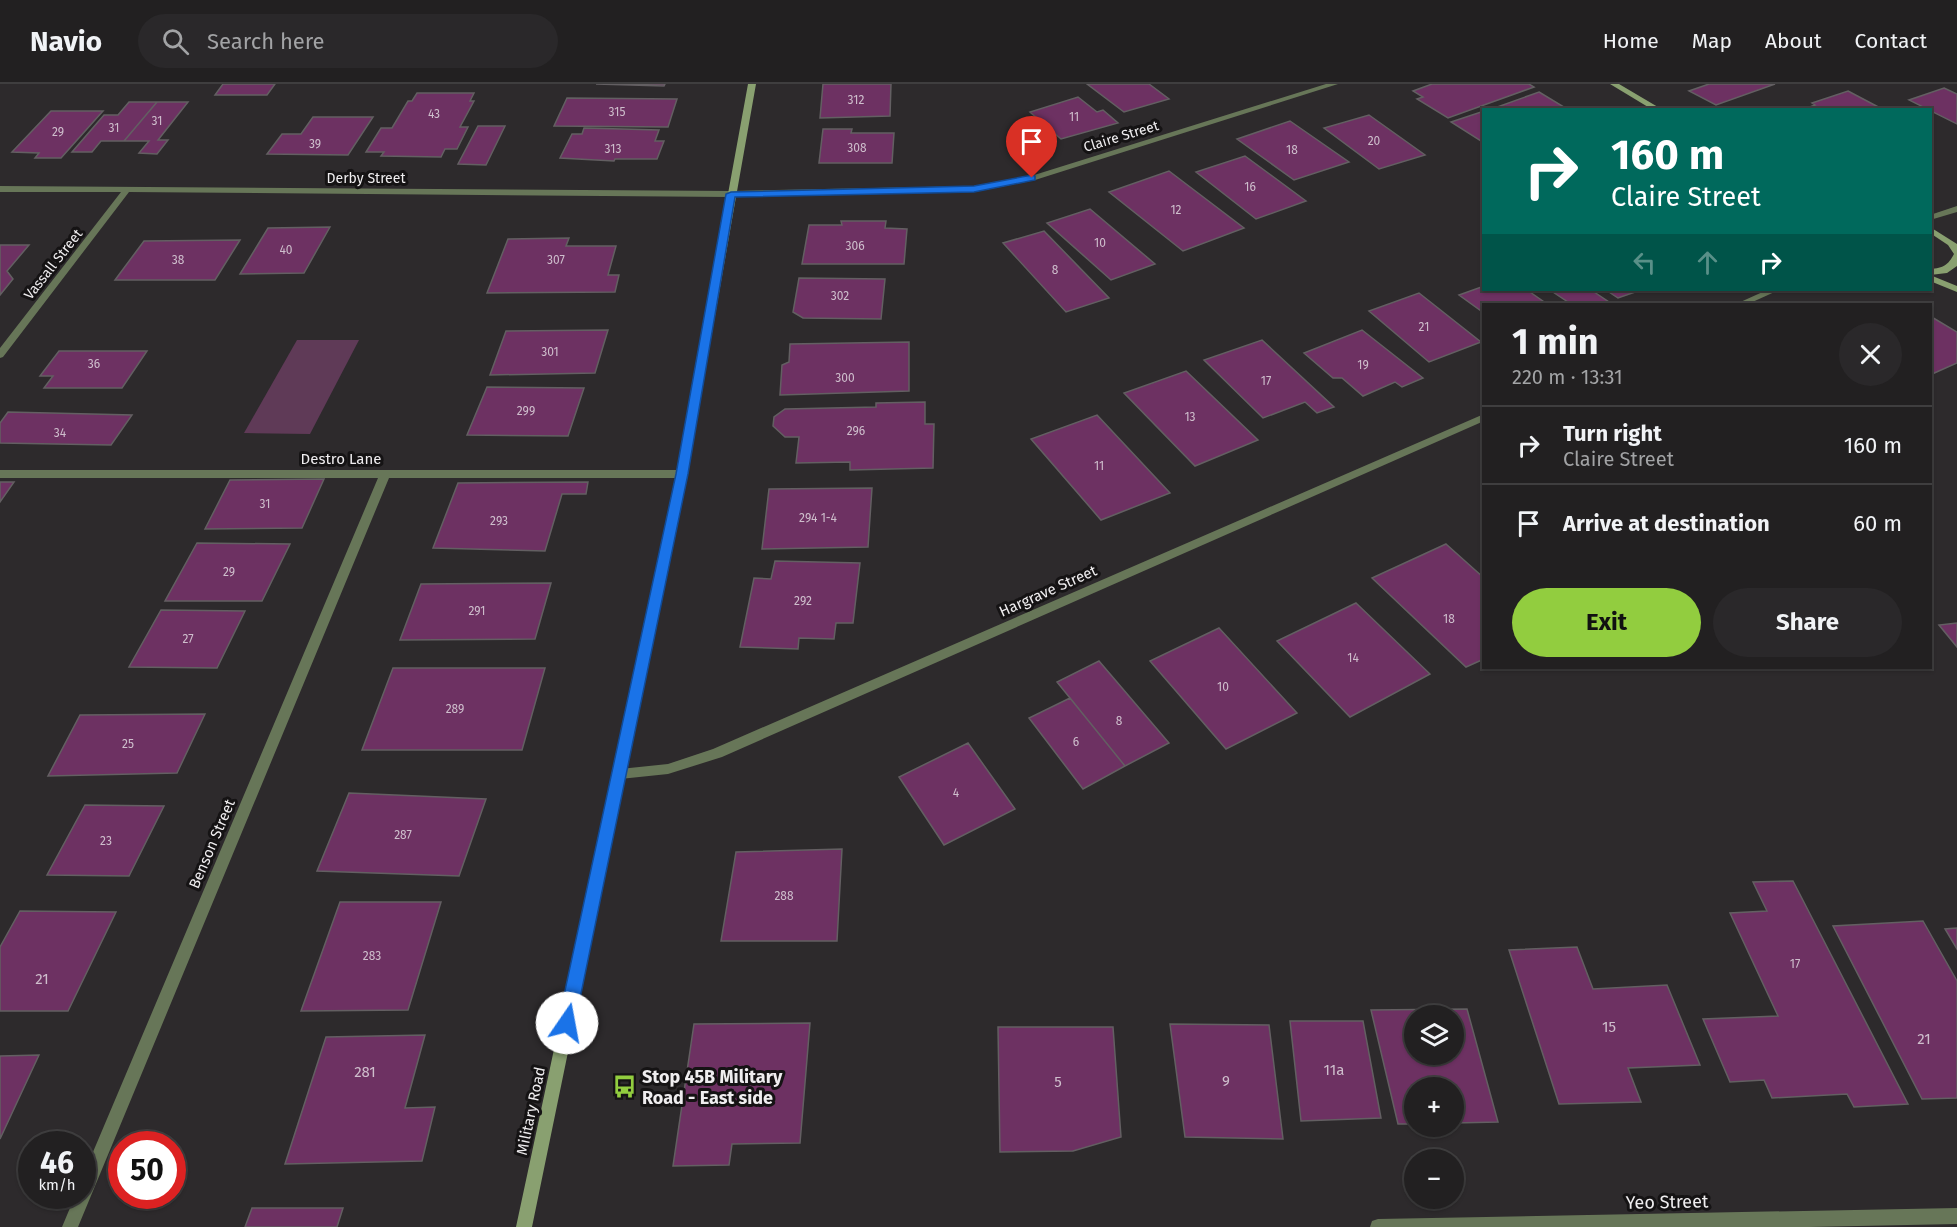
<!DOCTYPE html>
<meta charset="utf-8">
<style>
body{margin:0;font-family:"Fira Sans",sans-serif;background:#2a282a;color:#f1f3f6;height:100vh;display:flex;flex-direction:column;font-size:22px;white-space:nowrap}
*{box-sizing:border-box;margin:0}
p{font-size:20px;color:#a2a3a5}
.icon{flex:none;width:33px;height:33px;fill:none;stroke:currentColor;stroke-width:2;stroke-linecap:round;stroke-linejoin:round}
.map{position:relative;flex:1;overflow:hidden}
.drawer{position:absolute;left:1482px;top:219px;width:450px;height:366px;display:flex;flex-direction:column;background:#222021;border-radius:0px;box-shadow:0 2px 4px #0004,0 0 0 2px #3f3e3f}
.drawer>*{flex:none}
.hud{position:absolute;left:1482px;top:24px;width:450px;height:183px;border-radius:0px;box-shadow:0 2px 4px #0004,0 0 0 2px #3f3e3f;background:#00695c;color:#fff;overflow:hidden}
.buttons{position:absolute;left:1404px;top:921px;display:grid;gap:12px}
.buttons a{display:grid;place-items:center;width:60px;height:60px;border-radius:50%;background:#222021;box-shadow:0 2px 4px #0004,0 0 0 2px #3f3e3f;font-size:30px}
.speed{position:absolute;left:18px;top:1047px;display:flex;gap:12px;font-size:30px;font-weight:700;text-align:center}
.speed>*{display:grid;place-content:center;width:78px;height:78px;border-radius:50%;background:#222021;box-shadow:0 2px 4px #0004,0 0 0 2px #3f3e3f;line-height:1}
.speed small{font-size:15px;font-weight:400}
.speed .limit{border:9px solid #d22;background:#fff;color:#111}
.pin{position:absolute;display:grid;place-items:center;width:51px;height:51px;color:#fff;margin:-62px -26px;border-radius:50% 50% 50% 0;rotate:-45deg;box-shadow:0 0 6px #0007}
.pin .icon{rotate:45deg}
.me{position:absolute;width:66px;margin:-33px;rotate:12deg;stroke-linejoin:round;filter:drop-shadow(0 0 4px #0008)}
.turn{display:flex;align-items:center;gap:21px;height:126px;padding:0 30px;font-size:27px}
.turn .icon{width:78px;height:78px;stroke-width:2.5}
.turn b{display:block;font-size:42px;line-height:51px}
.lanes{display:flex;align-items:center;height:57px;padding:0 30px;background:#0003;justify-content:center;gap:30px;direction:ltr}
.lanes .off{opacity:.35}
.round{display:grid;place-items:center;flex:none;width:63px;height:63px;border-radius:32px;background:#2a282a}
.headline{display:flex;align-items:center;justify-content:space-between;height:102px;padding:0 30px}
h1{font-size:36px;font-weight:700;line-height:45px}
.button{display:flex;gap:12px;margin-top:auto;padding:12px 30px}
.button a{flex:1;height:69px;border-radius:36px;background:#92cd3f;color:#111;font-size:24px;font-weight:700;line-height:69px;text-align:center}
.button a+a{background:#2a282a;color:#f1f3f6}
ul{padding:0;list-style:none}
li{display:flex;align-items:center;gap:18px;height:78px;padding:0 30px;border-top:2px solid #3f3e3f}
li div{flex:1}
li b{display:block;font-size:22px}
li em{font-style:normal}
header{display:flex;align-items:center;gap:36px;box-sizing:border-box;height:84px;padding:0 30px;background:#222021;border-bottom:2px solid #3f3e3f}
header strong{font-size:28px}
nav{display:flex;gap:33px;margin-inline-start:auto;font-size:21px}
.search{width:420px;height:54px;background:#2a282a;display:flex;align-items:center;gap:15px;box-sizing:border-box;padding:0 21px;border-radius:33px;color:#a2a3a5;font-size:22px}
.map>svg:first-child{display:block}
.green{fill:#5f3a57}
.building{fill:#6d3162;stroke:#635f62;stroke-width:1.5;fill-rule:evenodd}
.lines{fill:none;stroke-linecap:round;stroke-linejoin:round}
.street{fill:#677658;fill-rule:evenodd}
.secondary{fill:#89a070;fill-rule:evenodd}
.route{fill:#1a73e8;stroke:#114b97;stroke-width:1.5}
.labels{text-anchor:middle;stroke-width:6;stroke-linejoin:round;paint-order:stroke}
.number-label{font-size:12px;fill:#cebecc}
.far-street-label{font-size:14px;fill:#efedef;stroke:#151314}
.street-label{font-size:15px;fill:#efedef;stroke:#151314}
.near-number-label{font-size:15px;fill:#cebecc}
.near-poi-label{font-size:18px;font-weight:bold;fill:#efedef;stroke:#151314;text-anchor:start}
.near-street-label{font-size:18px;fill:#efedef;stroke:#151314}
</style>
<header>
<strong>Navio</strong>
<div class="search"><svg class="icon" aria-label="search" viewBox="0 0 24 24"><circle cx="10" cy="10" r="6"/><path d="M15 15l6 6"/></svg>Search here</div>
<nav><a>Home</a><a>Map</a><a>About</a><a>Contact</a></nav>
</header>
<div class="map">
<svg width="1957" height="1143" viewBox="0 0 1957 1143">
<rect width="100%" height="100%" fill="#2d2a2c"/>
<path class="green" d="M297,256H359L310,350L244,349Z"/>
<path class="building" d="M223,0H275L267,11H215Z
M596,0H665L664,2Z
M823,0H891L890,32L820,34Z
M1087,0H1149L1169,15L1124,28Z
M1432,0H1529L1534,3L1448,34L1417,15L1423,13L1413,7Z
M1709,0H1775L1716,21L1689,7Z
M1944,4L1957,10V40L1909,16Z
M1848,7L1884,26H1802L1815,21L1812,19Z
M1539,8L1564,23L1556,26H1489Z
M417,9H474L470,17H474L460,43H468L457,65H445L441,73L381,72L384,68H366L381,44H392L408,17H412Z
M1078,13L1097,28L1103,26L1118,39L1061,55L1030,28Z
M567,14L677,15L668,43L554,42Z
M129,18H157L124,57H101L92,68H72L104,31H118Z
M157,18H188L158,56H168L157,70L139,69L149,57H124Z
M51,27H103L61,74H35L39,69L12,68Z
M1484,27V59L1451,38Z
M1369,31L1425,71L1379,85L1324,44Z
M313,33H373L348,71L267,70L282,50H301Z
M1290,37L1349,78L1294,96L1237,55Z
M478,42H505L486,81L458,80Z
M584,44L659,46L655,57H664L657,75H615L614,77L560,74L572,50H582Z
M823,45H852L851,49H894L892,79H819Z
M1245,72L1306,117L1256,135L1196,88Z
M1169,87L1244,144L1183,167L1109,108Z
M1090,125L1155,180L1111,196L1047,139Z
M841,137H886L885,144L907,145L904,180H802L809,141H842Z
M330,143L304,189L240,190L268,144Z
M1044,147L1109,214L1066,228L1003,159Z
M569,154L566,162H616L608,191H619L615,208L487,209L508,155Z
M240,156L215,196H115L144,157Z
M0,161H29L7,187L13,195L0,211Z
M799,194L885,195L881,235L803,234L793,228Z
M1484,202V206H1527L1547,220H1484V229L1459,211Z
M1550,206H1591L1612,220H1571Z
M1606,206H1641L1618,214Z
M1419,209L1481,258L1429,278L1369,227Z
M1930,232L1957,248V279L1932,290Z
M608,246L595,289L490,291L506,247Z
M1362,246L1423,294L1402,303L1395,298L1363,312L1342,294H1333L1304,269Z
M1262,256L1334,323L1317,329L1305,318L1263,334L1204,276Z
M909,258V307L780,311L782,281L789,278L790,260Z
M59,267H147L122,304H44L53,292H40Z
M1186,287L1258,356L1195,382L1124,309Z
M487,303L584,304L568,352L467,351Z
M925,318V340H934L933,384L850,386V378L796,379L799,353H785L773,342L774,333L785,325L876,323V319Z
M8,328L132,331L111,361L0,359V339Z
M1097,331L1170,409L1101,436L1031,355Z
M324,395L302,444L205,445L230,396Z
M0,398H14L0,418Z
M588,398L586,410H562L545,467L433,464L458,399Z
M872,404L868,463L762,465L769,405Z
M197,459L290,460L262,517H165Z
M1446,460L1484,494V575L1466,583L1372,494Z
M775,477L860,479L853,539H836L834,555L799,554L798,565L740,563L754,494L771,495Z
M551,499L535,555L400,556L421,500Z
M1356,519L1430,590L1350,633L1277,557Z
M161,526L245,527L217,584L129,583Z
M1957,539V563L1939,541Z
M1219,544L1297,629L1226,665L1150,577Z
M1099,577L1169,659L1125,682L1057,598Z
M393,584H545L522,666H362Z
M1070,614L1125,682L1083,705L1029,634Z
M205,630L177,689L48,692L80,631Z
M968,659L1015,725L944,761L899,693Z
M349,709L486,715L459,792L317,787Z
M85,721L164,722L129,792L47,791Z
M842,765L837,857H721L736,768Z
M1793,797L1908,1020L1854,1023L1847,1010L1772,1014L1764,996L1730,998L1703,935L1778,932L1730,829L1767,827L1753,798Z
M340,818H441L408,926L301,927Z
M20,827L116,828L68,927H0V863Z
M1923,837L1957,897V1014L1922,1015L1833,842Z
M1957,844V865L1945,845Z
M1577,863L1593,905L1667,901L1700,981L1628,984L1641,1018L1559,1020L1509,866Z
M1467,925L1498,1038L1454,1039V1004H1414V1040H1398L1371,926ZM1414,932H1454V970H1414Z
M1290,937H1363L1381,1034L1301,1037Z
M810,939L800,1059L732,1060L729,1081L673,1082L694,940Z
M1170,940L1269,941L1283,1055L1185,1053Z
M998,943H1113L1121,1053L1073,1067L1000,1068Z
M425,951L405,1024L435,1023L422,1077L285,1080L326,953Z
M39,971L0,1055V972Z
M252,1124H343L337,1143H245Z"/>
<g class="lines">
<path class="street" d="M1326,0H1338L1035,96L974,108L731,113L129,108L3,273L0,274V264L121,108H0V102L731,107L974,102L1031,92Z
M1957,122V128L1930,136V131Z
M1767,206H1779L1748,220H1736Z
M1484,330V337L722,673L668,690L620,695L615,694L614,690L615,686L620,685L668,680L713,665Z
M0,386H682L687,390L682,394H389L78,1143H62L75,1112H82V1094L378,394H0Z
M1957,1124V1140L1809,1143H1370L1372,1137L1378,1135Z"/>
<path class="secondary" d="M748,0H756L687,390L532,1143H516L677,390Z
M1610,0H1619L1663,26H1653Z
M1930,143L1957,160V182L1947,189L1930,191V185C1944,184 1948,181 1954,170L1948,161L1930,149Z
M1930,191L1957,202V208L1930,197Z"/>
</g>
<path class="route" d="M1032,91L1035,92V96L974,108L735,113L688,390L575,939L573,945L567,947L561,945L558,939L676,390L726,110L731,108L974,102Z"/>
<defs>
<symbol id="bus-bare" viewBox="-9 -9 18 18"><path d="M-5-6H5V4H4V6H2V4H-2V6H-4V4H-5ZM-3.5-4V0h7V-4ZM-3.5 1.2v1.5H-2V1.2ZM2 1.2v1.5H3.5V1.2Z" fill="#92cd3f" stroke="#151314" stroke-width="2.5" paint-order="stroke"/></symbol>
</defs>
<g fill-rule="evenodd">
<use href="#bus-bare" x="608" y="986" width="33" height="33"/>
</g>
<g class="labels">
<g class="number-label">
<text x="856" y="20">312</text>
<text x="617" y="32">315</text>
<text x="434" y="34">43</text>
<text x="1074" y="37">11</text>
<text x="157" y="41">31</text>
<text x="114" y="48">31</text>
<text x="58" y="52">29</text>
<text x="1374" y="61">20</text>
<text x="315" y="64">39</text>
<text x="857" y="68">308</text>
<text x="613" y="69">313</text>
<text x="1292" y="70">18</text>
<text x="1250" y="107">16</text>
<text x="1176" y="130">12</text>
<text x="1100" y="163">10</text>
<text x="855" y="166">306</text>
<text x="286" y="170">40</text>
<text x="178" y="180">38</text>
<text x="556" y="180">307</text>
<text x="1055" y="190">8</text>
<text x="840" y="216">302</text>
<text x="1424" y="247">21</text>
<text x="550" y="272">301</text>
<text x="94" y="284">36</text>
<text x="1363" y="285">19</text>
<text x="845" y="298">300</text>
<text x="1266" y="301">17</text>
<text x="526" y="331">299</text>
<text x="1190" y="337">13</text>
<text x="856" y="351">296</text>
<text x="60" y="353">34</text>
<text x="1099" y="386">11</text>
<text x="265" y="424">31</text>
<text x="818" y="438">294 1-4</text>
<text x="499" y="441">293</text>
<text x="229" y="492">29</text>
<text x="803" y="521">292</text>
<text x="477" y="531">291</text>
<text x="1449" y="539">18</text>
<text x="188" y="559">27</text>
<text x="1353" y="578">14</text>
<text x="1223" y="607">10</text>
<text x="455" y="629">289</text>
<text x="1119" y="641">8</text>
<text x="1076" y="662">6</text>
<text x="128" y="664">25</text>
<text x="956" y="713">4</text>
<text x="403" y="755">287</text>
<text x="106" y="761">23</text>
<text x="784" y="816">288</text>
<text x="372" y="876">283</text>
<text x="1795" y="884">17</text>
</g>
<g class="far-street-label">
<text transform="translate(1121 52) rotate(-17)" y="5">Claire Street</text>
<text x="366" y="99">Derby Street</text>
<text transform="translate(53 180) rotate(-52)" y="5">Vassall Street</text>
</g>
<g class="street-label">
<text x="341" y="380">Destro Lane</text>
<text transform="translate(1048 507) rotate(-24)" y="5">Hargrave Street</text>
<text transform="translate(212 760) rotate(-67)" y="5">Benson Street</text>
<text transform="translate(531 1027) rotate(-78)" y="5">Military Road</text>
</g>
<g class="near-number-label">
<text x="42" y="900">21</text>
<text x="1609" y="948">15</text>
<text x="1924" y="960">21</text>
<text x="1334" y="991">11a</text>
<text x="365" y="993">281</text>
<text x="1226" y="1002">9</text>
<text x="1058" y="1003">5</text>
</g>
<g class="near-poi-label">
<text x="642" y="999">Stop 45B Military<tspan x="642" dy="21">Road - East side</tspan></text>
</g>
<g class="near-street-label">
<text transform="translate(1667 1118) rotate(-1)" y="6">Yeo Street</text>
</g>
</g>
</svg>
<div class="buttons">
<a><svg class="icon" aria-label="layers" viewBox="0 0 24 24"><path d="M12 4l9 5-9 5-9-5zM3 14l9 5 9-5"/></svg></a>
<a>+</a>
<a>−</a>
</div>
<div class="speed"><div>46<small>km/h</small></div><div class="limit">50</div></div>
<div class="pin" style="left:1032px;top:94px;background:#d93025"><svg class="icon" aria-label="arrive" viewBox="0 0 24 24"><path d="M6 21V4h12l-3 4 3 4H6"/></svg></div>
<svg class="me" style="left:567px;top:939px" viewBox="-20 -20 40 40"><circle r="19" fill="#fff"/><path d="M0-13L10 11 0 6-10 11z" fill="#1a73e8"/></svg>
<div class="hud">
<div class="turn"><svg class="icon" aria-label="right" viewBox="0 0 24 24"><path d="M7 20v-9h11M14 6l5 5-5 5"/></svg><div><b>160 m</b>Claire Street</div></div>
<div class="lanes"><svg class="icon off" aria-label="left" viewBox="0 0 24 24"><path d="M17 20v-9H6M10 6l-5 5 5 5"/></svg><svg class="icon off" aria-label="ahead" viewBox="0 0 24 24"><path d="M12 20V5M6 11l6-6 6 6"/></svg><svg class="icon" aria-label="right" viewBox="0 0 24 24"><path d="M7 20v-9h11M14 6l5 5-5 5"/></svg></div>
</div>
<section class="drawer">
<div class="headline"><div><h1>1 min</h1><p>220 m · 13:31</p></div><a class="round"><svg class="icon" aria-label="close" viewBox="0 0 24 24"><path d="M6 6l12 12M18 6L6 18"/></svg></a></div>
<ul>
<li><svg class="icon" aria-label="right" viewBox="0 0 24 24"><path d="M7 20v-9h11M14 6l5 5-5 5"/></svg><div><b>Turn right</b><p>Claire Street</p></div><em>160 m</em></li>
<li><svg class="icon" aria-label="arrive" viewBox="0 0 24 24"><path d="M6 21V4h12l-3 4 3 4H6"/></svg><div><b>Arrive at destination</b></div><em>60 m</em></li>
</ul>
<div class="button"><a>Exit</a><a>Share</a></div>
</section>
</div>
